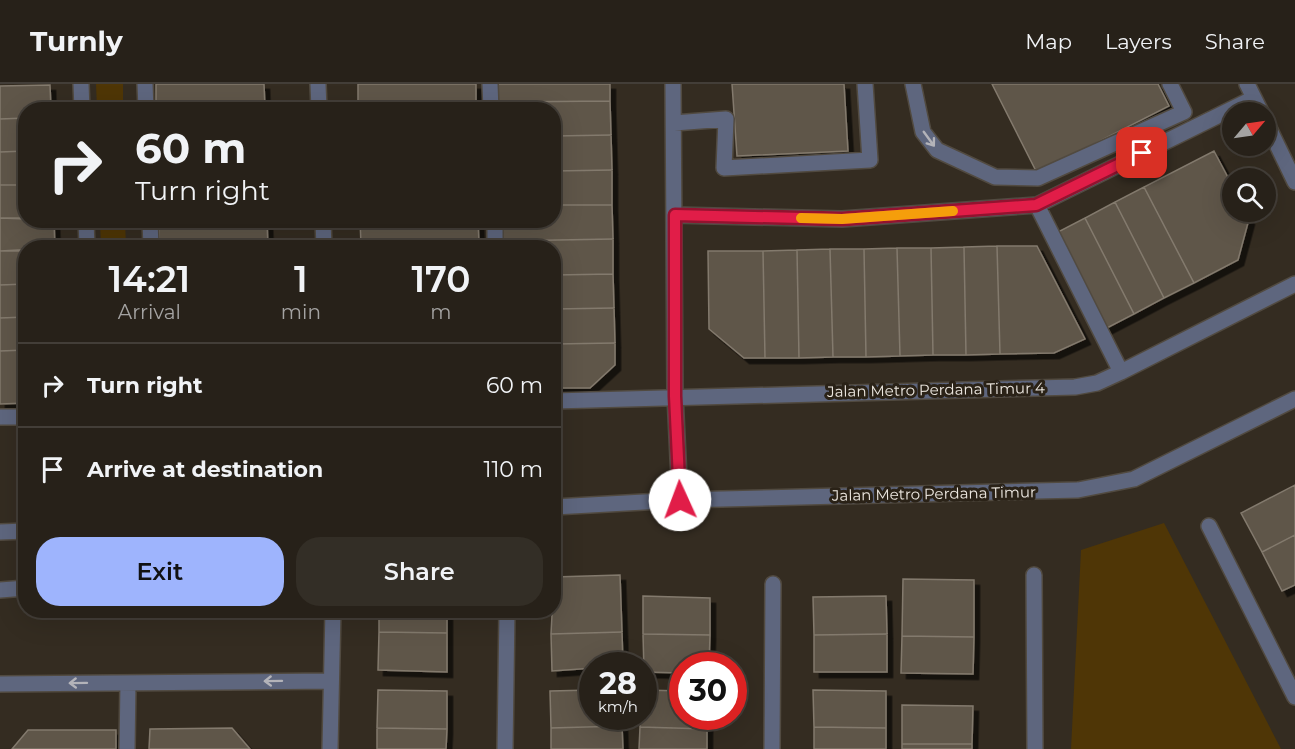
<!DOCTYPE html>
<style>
body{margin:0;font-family:Montserrat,sans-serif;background:#332e26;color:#f1f3f6;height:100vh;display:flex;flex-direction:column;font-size:22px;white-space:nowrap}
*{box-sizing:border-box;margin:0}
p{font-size:20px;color:#a4a3a2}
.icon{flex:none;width:33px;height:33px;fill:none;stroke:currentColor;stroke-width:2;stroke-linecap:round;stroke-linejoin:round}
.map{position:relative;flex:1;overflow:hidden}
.sheet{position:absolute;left:18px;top:156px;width:543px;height:378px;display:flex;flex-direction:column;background:#272119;border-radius:24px;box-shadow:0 6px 24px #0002,0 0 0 2px #433e38}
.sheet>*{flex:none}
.guide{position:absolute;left:18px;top:18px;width:543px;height:126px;border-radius:24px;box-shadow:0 6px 24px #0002,0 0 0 2px #433e38;background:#272119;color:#f1f3f6;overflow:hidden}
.needle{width:39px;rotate:61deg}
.fabs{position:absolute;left:1222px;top:18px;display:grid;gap:12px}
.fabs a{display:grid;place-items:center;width:54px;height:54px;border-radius:50%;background:#272119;box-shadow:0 6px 24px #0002,0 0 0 2px #433e38;font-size:30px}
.speed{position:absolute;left:579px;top:568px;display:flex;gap:12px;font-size:30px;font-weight:700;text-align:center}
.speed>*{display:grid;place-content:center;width:78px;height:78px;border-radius:50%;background:#272119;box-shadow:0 6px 24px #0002,0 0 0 2px #433e38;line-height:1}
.speed small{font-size:15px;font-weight:400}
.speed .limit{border:9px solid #d22;background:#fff;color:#111}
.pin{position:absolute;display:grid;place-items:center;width:51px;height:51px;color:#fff;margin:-26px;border-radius:12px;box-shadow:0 3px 9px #0006}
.me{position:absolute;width:66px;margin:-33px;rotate:358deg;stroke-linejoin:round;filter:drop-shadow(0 0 4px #0008)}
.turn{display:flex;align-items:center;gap:21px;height:126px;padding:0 18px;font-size:27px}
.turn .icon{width:78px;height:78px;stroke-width:2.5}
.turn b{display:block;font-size:42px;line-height:51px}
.eta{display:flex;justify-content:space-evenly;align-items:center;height:102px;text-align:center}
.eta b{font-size:36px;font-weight:600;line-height:42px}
.primary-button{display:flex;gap:12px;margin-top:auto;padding:12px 18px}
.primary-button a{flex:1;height:69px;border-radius:24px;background:#9eb4fd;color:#111;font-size:24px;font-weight:600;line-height:69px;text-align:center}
.primary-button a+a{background:#332e26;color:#f1f3f6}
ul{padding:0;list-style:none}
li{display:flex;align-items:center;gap:18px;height:84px;padding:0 18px;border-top:2px solid #433e38}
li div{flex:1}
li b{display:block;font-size:22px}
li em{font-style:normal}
header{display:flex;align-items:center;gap:36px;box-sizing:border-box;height:84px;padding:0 30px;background:#272119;border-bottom:2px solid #433e38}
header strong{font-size:28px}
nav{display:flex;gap:33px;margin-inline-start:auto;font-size:21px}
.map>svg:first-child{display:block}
.green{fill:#4f3606}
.building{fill:#5f564a;stroke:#837a6d;stroke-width:1.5;filter:url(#shadow)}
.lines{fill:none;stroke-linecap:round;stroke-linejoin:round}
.minor-casing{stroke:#514a40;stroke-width:18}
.minor{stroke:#5e667e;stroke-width:15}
.oneway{stroke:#b3b3b9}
.route-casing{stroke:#92132f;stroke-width:15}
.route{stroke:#e11d48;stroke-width:10}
.slow{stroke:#f59e0b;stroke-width:10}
.labels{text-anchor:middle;stroke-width:6;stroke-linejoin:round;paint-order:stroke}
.street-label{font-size:15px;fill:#ece7e0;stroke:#2a2217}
</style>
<header>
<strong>Turnly</strong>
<nav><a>Map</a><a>Layers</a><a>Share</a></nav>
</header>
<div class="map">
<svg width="1295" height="665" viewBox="0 0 1295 665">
<defs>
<filter id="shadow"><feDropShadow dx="5.5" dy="5.5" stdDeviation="0" flood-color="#0009"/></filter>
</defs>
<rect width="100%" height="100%" fill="#342c21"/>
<path class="green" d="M96,0H123V25H97Z
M100,137H125L126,163H101Z
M1164,439L1281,665H1071L1081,466Z"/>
<path class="building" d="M156,0H264L265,24L156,26Z
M358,0H476V20L358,21Z
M497,0H610V17L498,18Z
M732,0H844L848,67L737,72Z
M992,0H1158L1169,22L1037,89Z
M50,1L51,26H26V34L0,35V2Z
M610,17L611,51L554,52V26H498V18Z
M476,20V26H358V21Z
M26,34V67L0,68V35Z
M611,51L612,86L554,87V52Z
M26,67V101H0V68Z
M1214,67L1233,103V128H1245L1249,135L1238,176L1194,199L1144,103Z
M612,86V121H554V87Z
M0,101H26V134H0Z
M1144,103L1194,199L1164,214L1115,118Z
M1115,118L1164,214L1134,230L1085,134Z
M554,121H612L613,155L500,157V136H554Z
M0,134L54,136L55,164L0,167Z
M1085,134L1134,230L1105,245L1056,149Z
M159,136H267L268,163L159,164Z
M360,136H478L479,159L361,161Z
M613,155V190L554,191V164H500V157Z
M479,159V164H361V161Z
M997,162H1037L1085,255L1054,269L1000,270Z
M997,162L1000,270L966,271L964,163Z
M964,163L966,271H933L931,164Z
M897,164L900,272L866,273L864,165Z
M897,164H931L933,271L900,272Z
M830,165L833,273L799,274L797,166Z
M830,165H864L866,273H833Z
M797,166L799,274H765L763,167Z
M0,167H26V200L0,201Z
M708,167H763L765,274H744L709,245Z
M613,190L614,224L554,225V191Z
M26,200V233L0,234V201Z
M614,224L615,259L554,260V225Z
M26,233V266L0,267V234Z
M615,259V281L590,304H554V260Z
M26,266V319L0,320V267Z
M1295,401V451L1262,468L1241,429Z
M1295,451V501L1282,507L1262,468Z
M620,491L622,548L551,550L554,493Z
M903,495L974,496V553L902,552Z
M643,512L710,514V551L643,550Z
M886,512L887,550L814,551L813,513Z
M379,526H447V549L379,548Z
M379,548L447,549V588L378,586Z
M622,548L623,582L552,587L551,550Z
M643,550L710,551L709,582H682V589L644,588Z
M887,550V588H814V551Z
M902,552L974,553L973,590L901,589Z
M378,606L447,607V645L377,644Z
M592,606V633H622V642L551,644L550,607Z
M644,606L682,607V633H708L707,645L640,643V633H644Z
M813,606L886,607V644L814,643Z
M902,621L973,622L972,660H902Z
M622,642L623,665H551V644Z
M640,643L707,645V665H639Z
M814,643L886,644V665H814Z
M232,644L250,665H149L150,645Z
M377,644L447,645L446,665H377Z
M28,646H116V665H12Z
M902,660H972V665H902Z"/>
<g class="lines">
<defs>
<path id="minor" d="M81,0L82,26
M145,0L146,26
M318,0L319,26
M490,0L491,26
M673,0L675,311L680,416
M913,0L923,48L937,66L995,93L1038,94L1184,28L1170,0
M1247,0L1261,28
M1266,38L1295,98
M674,39L726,35L724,84L870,76L865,0
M1037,121L1121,288
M675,131L842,135L1037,121L1254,14
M86,136L87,164
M150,136L151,164
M323,136L324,164
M495,136V164
M554,317L1075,303L1097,299L1121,288L1295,200
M0,333H26
M554,423L680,416L1078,406L1134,395L1295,315
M1209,442L1295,613
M0,448L26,447
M1034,491L1035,665
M0,506L26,504
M0,600L331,597
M127,665L128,599
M330,665L333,526
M505,665L507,526
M772,665L773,500"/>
</defs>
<use href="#minor" class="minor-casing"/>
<use href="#minor" class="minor"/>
</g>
<defs><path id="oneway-shaft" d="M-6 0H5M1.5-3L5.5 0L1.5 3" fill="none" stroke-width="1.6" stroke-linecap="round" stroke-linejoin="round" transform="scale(1.5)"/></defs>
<g class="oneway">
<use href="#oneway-shaft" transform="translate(929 55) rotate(54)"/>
<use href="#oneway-shaft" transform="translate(273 597) rotate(179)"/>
<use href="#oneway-shaft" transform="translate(78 599) rotate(179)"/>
</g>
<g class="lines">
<defs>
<path id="route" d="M680,416L675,312V131L842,135L1036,121L1142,69"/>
</defs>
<use href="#route" class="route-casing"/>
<use href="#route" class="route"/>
<path class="slow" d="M801,134L842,135L953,127"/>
</g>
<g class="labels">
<g class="street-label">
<text transform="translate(936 306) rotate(-1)" y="5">Jalan Metro Perdana Timur 4</text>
<text transform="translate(934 410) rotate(-1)" y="5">Jalan Metro Perdana Timur</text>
</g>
</g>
</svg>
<div class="fabs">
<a><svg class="needle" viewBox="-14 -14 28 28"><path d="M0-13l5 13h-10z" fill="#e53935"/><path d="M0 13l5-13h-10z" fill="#a4a3a2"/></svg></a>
<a><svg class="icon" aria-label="search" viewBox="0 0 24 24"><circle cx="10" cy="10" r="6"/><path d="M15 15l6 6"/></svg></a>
</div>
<div class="speed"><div>28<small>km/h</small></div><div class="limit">30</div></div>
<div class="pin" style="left:1142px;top:69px;background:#d93025"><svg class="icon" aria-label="arrive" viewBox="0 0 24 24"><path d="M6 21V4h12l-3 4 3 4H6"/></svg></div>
<svg class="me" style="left:680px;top:416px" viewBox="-20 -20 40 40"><circle r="19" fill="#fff"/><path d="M0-13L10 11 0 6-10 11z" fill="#e11d48"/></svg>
<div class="guide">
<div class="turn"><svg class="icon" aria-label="right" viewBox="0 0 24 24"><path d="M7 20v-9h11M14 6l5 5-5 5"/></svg><div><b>60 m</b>Turn right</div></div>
</div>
<section class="sheet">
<div class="eta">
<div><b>14:21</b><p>Arrival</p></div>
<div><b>1</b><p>min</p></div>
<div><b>170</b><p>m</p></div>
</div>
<ul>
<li><svg class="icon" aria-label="right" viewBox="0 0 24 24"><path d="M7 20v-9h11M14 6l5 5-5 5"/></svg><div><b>Turn right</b></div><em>60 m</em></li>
<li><svg class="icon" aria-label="arrive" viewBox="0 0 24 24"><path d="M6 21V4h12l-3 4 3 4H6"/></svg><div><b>Arrive at destination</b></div><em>110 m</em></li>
</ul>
<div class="primary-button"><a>Exit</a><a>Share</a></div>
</section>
</div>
